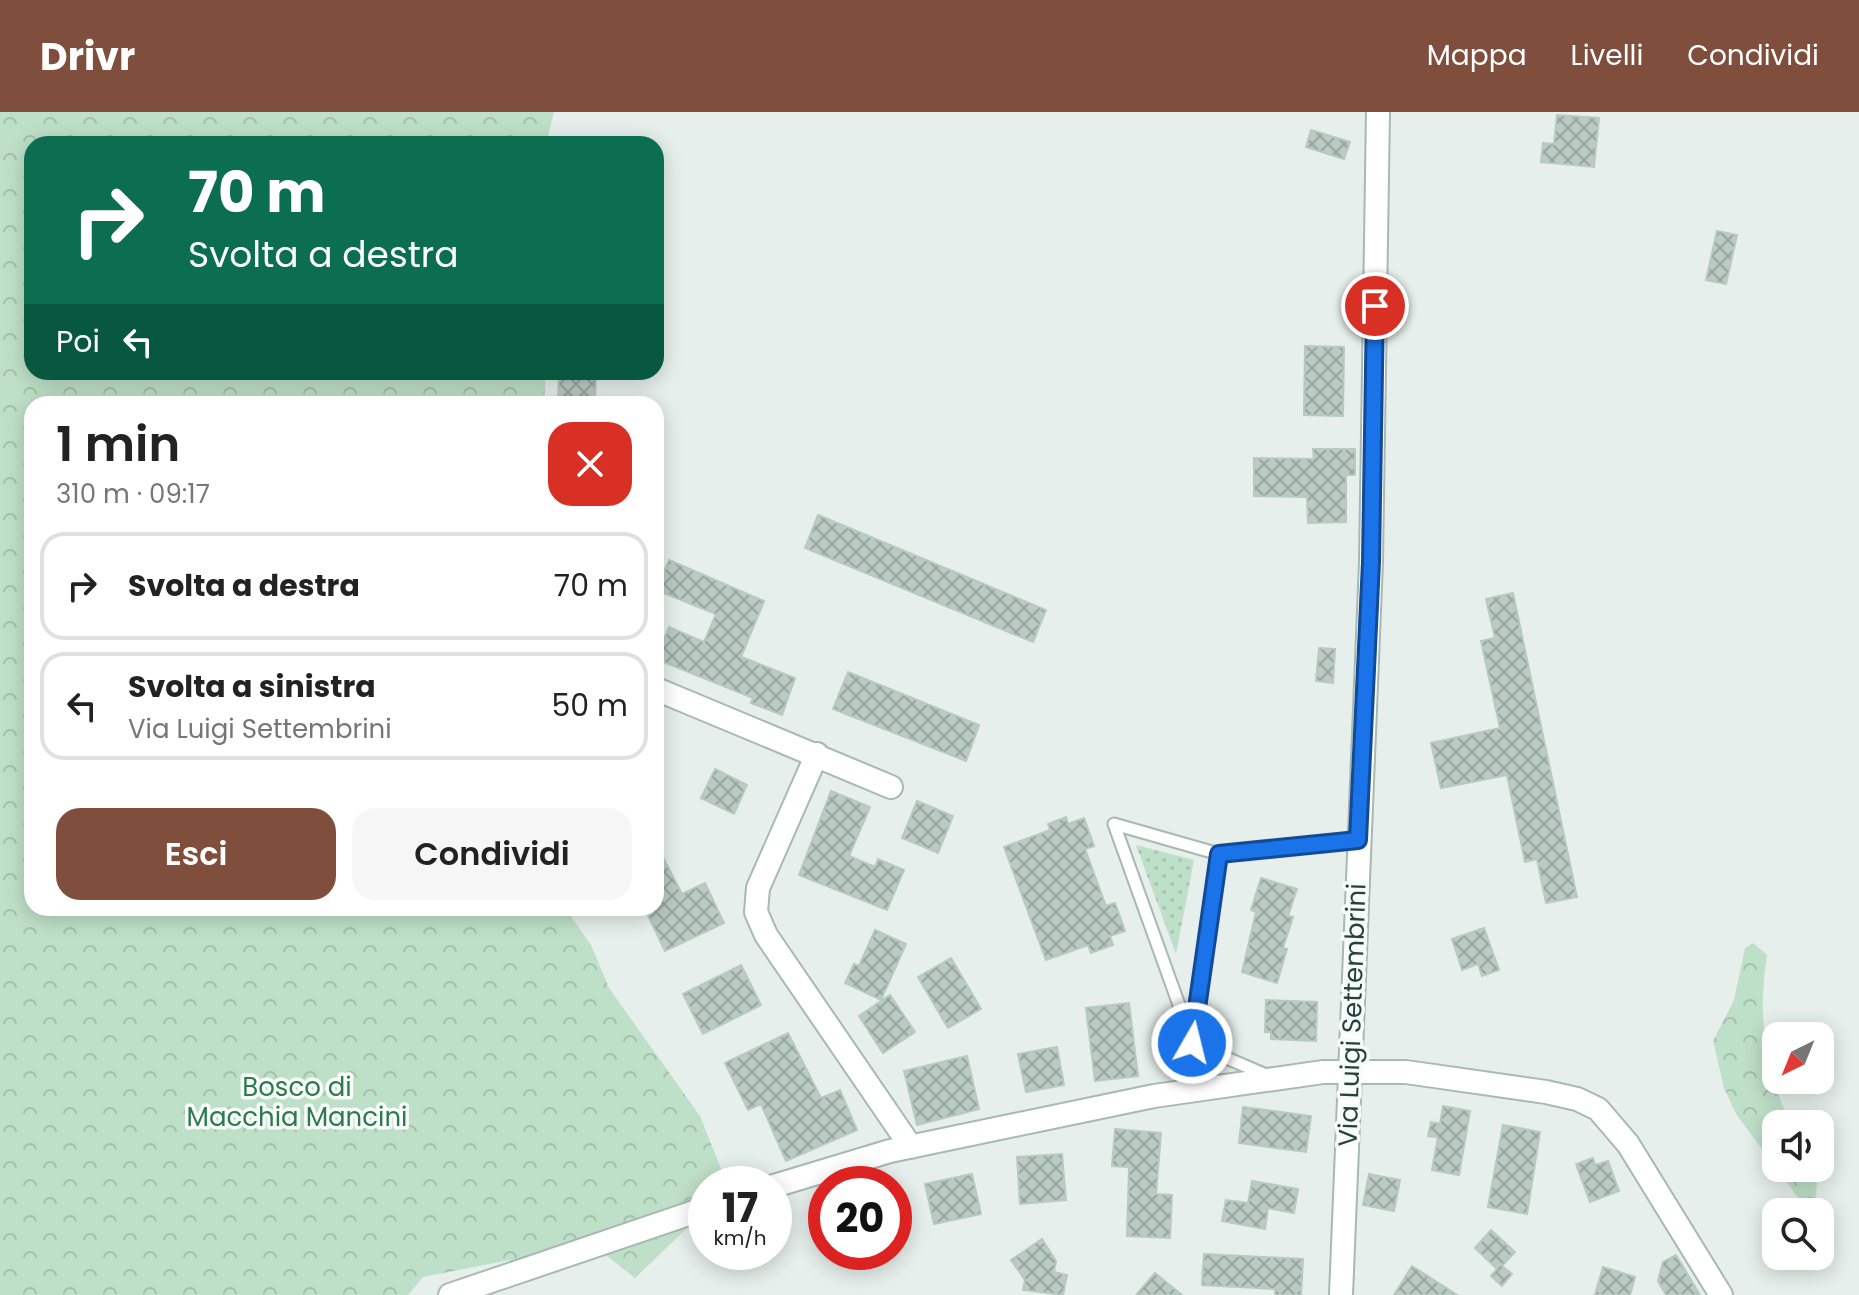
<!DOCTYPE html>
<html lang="it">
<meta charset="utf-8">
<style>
body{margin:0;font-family:Poppins,sans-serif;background:#f6f6f6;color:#222;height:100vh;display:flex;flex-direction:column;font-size:30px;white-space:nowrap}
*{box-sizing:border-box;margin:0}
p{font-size:26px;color:#767676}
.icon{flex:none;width:44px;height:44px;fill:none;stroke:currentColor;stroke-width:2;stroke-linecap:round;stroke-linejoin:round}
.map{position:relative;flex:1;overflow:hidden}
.details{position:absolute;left:24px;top:284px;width:640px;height:520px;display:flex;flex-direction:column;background:#fff;border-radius:24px;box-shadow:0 4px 20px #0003}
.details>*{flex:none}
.top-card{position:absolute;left:24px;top:24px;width:640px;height:244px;border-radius:24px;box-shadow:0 4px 20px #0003;background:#0b6e4f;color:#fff;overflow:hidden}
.needle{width:52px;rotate:223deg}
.buttons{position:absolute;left:1762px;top:910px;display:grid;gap:16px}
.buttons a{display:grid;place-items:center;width:72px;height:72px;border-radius:16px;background:#fff;box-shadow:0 4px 20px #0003;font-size:40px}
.speed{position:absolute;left:688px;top:1054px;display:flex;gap:16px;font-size:40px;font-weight:700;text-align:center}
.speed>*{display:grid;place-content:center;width:104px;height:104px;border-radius:50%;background:#fff;box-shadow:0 4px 20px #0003;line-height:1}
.speed small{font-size:20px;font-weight:400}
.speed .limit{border:12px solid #d22;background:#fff;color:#111}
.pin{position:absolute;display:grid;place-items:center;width:68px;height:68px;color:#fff;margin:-34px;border:4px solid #fff;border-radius:50%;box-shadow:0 2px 8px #0007}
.me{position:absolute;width:88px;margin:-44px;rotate:8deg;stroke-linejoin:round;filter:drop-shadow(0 0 6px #0008)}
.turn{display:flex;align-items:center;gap:28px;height:168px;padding:0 32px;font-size:36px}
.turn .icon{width:104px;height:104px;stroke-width:2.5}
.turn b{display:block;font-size:56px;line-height:68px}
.then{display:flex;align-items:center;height:76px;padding:0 32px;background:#0003;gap:16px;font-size:30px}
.round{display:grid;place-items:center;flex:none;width:84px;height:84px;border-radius:24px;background:#f6f6f6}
.head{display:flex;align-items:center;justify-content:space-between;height:136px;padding:0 32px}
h1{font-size:48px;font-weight:600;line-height:60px}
.button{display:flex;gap:16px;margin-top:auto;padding:16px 32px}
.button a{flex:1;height:92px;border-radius:24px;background:#804e3d;color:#fff;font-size:32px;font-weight:600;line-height:92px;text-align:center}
.button a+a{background:#f6f6f6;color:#222}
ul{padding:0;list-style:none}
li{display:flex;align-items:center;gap:24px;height:108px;margin:0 16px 12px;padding:0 16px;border:4px solid #e0e0e0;border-radius:24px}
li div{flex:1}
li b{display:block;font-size:30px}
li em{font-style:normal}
header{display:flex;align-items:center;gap:48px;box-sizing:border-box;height:112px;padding:0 40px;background:#804e3d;color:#fff}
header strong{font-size:38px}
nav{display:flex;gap:44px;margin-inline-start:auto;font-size:28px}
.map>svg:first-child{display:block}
.grass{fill:url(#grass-dots)}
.forest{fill:url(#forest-crowns)}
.building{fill:url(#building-cross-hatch);stroke:#b8c9c2;stroke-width:2}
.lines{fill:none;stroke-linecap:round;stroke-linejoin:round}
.lane-casing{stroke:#a8b8b2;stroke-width:15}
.street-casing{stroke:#a8b8b2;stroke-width:26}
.lane{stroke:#fff;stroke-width:11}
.street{stroke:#fff;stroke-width:22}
.route-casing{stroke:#114b97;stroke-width:20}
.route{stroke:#1a73e8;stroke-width:14}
.labels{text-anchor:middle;stroke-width:7;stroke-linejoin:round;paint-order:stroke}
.street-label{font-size:26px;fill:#24423a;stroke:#f7fbf9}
.park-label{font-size:26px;fill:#2d7a4b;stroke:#f7fbf9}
</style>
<header>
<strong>Drivr</strong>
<nav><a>Mappa</a><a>Livelli</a><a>Condividi</a></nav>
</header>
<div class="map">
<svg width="1859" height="1183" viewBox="0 0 1859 1183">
<defs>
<pattern id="grass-dots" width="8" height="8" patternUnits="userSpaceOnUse" patternTransform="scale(2)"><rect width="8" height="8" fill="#bfe0c8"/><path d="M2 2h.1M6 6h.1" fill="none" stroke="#a4c1ad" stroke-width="1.8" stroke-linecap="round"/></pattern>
<pattern id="forest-crowns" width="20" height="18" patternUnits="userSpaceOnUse" patternTransform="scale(2)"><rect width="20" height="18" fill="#bfe0c8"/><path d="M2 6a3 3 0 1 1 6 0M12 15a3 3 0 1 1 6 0" fill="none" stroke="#a4c1ad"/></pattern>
<pattern id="building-cross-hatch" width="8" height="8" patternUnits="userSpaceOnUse" patternTransform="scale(2)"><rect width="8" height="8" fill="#bbcac4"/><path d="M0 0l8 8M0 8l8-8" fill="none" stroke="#98a6a0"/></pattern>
</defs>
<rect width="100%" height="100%" fill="#e6efeb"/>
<path class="grass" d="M1136,733L1194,748L1176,842Z"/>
<path class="forest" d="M0,0H554L546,32H522L516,27L507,32H32V260H546L544,292H32V796H565L591,833L609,876L700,1004L727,1072H706V1098L635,1166L592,1132L423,1165L408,1183H0Z
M1753,831L1767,843C1757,907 1765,953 1790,1012H1776V1056L1736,1002L1724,976L1713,929L1734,888L1745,836Z
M1776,1056H1815L1818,1059L1815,1091L1805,1095Z"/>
<path class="building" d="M1557,3L1599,6L1594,55L1541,50L1543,31L1554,32Z
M1311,18L1350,30L1344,47L1306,35Z
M1717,119L1737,123L1726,172L1706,168Z
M1305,234L1344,235L1343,304L1304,303Z
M559,260H596L595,292H558Z
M1313,337H1355V363H1346V410L1308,411L1307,385L1254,384V346L1314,347Z
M818,403L1046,498L1033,530L805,436Z
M669,448L764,489L741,545L795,566L782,603L751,591L753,586L656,547L669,515L704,530L716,502L656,478Z
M1513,481L1577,785L1546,791L1537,747L1525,750L1507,663L1441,676L1431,631L1500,616L1481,529L1495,526L1486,487Z
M1319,536L1335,537L1333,571L1316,569Z
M848,560L979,613L966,649L833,597Z
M715,657L747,673L734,702L701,686Z
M831,679L870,695L849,744L875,755L878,747L904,758L887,798L799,763Z
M917,689L953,704L938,741L902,726Z
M1066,705L1068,712L1084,706L1094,734L1085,737L1106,794L1115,791L1125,819L1110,824L1113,833L1091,841L1088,833L1046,848L1004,735L1050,718L1048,712Z
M656,732L682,782L705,771L724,811L665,839L646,799L656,796Z
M1261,766L1297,777L1288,804L1293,805L1283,836L1287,837L1277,871L1242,860L1256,800L1251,798Z
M1484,816L1499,858L1482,864L1478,852L1462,858L1452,827Z
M875,818L906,832L881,888L845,871L854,852L859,854Z
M951,846L981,897L948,916L918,865Z
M741,853L761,893L703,922L683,882Z
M890,883L915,920L883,941L859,904Z
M1266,888L1317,890L1316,929L1271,927V920H1265Z
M1129,891L1138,964L1095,969L1086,896Z
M788,921L821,986L840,978L857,1018L786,1049L761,992L748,998L725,951Z
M1057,935L1064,973L1026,980L1018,942Z
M967,944L979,997L917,1013L904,959Z
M1443,994L1470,999L1459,1063L1432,1058L1438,1025L1428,1024L1431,1010L1440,1012Z
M1243,995L1311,1004L1306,1040L1239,1031Z
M1503,1013L1540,1020L1527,1102L1488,1095Z
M1115,1017L1161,1021L1156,1082L1172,1083L1170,1126L1127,1124L1129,1055L1112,1054Z
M1062,1042L1066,1088L1020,1092L1017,1045Z
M1593,1046L1595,1053L1608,1049L1619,1079L1590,1090L1576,1052Z
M972,1062L981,1102L934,1112L925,1072Z
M1369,1062L1400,1068L1394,1099L1363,1093Z
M1252,1069L1298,1077L1294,1101L1268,1096L1265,1117L1222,1109L1226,1088L1248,1091Z
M1491,1118L1515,1140L1502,1154L1512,1162L1502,1174L1491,1164L1497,1157L1475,1136Z
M1042,1127L1056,1149L1054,1160L1067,1163L1063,1183L1023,1178L1025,1168L1011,1148Z
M1204,1142L1303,1147L1301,1183H1275V1177L1202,1173Z
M1676,1143L1700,1183H1666L1658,1169L1663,1150Z
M1412,1154L1457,1183H1394Z
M1603,1155L1635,1165L1630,1183H1595Z
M1155,1161L1182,1183H1136Z"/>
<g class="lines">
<defs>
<path id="lane" d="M1192,929L1114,712L1219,742
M1266,963L1192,931L1219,742L1358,728"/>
<path id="street" d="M656,577L891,675
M817,642L758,776L756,800L766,823L911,1035
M774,1074L890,1039L1154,984L1323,960H1406L1546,980L1577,987L1598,997L1628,1032L1721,1183
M450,1183L706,1096
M1341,1183L1371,450L1378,0"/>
</defs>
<use href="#lane" class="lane-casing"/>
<use href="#street" class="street-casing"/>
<use href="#lane" class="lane"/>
<use href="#street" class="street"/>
</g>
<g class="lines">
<defs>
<path id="route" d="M1192,931L1219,742L1358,728L1371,450L1375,194"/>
</defs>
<use href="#route" class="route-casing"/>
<use href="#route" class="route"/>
</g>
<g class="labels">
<g class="street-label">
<text transform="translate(1352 903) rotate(-88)" y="9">Via Luigi Settembrini</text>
</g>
<g class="park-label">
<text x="297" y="984">Bosco di<tspan x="297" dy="30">Macchia Mancini</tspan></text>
</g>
</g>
</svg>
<div class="buttons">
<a><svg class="needle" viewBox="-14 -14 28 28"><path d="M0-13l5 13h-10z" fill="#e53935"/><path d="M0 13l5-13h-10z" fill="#767676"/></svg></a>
<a><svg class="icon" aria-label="sound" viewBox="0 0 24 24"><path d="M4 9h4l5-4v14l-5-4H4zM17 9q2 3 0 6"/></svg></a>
<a><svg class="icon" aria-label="search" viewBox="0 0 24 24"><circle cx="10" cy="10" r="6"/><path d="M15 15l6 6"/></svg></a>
</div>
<div class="speed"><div>17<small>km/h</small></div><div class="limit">20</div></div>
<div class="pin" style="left:1375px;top:194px;background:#d93025"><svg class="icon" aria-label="arrive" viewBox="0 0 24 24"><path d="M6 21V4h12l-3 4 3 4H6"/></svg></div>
<svg class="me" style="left:1192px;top:931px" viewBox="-20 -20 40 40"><circle r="17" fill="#1a73e8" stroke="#fff" stroke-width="3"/><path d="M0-11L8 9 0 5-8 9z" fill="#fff"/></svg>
<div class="top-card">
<div class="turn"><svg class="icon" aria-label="right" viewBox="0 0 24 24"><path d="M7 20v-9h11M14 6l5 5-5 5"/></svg><div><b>70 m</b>Svolta a destra</div></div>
<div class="then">Poi<svg class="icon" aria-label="left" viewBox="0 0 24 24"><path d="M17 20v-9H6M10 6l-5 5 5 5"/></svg></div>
</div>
<section class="details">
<div class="head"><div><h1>1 min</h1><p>310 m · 09:17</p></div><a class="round" style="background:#d93025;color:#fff"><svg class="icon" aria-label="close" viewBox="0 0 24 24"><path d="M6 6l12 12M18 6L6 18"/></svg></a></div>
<ul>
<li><svg class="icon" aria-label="right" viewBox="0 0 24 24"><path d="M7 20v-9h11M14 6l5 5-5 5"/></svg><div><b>Svolta a destra</b></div><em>70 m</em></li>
<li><svg class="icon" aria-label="left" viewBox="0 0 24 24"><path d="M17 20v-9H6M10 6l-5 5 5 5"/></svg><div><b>Svolta a sinistra</b><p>Via Luigi Settembrini</p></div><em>50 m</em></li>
</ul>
<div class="button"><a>Esci</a><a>Condividi</a></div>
</section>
</div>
